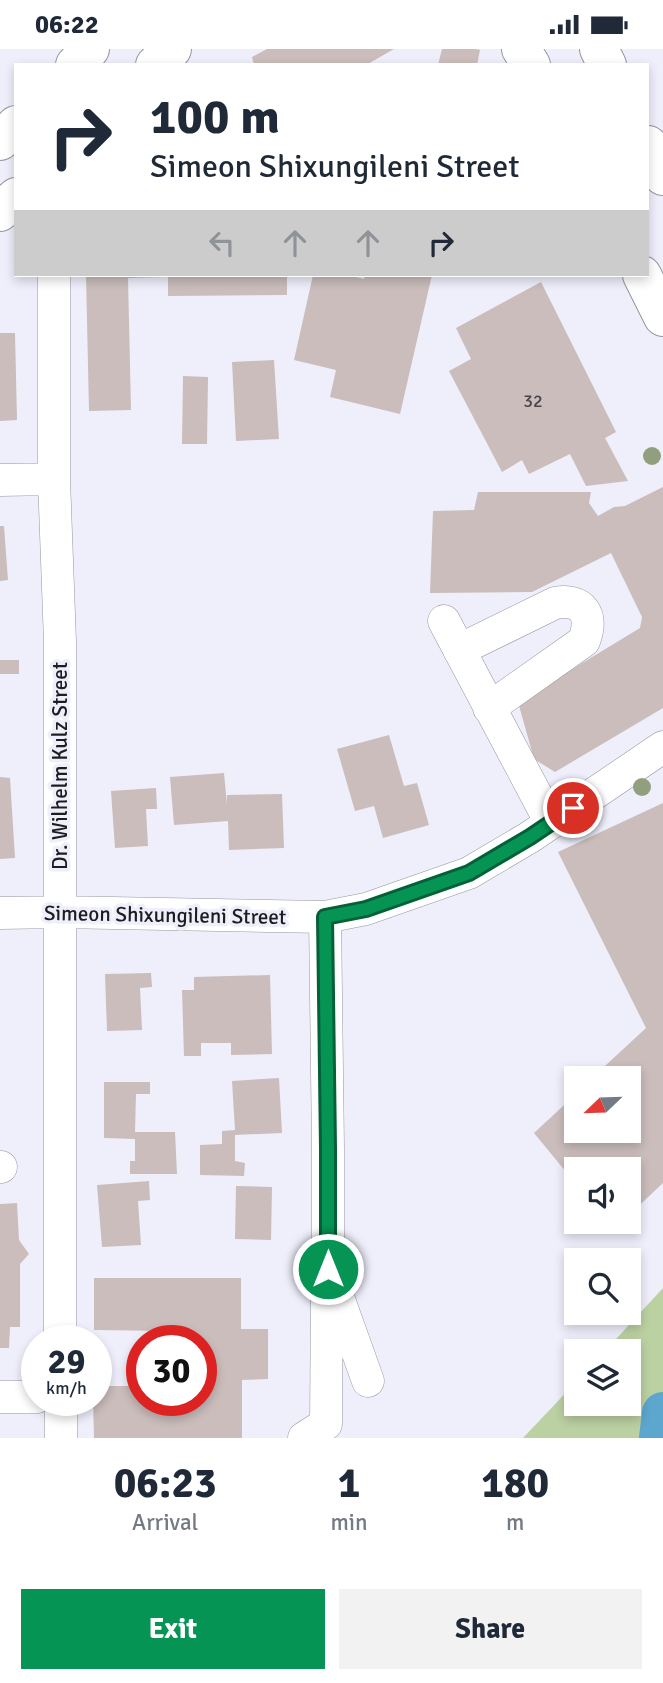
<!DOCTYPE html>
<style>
body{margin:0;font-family:Signika,sans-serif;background:#f2f2f3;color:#1f2937;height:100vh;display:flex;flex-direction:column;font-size:26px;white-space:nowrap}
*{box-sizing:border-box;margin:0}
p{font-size:23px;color:#747a83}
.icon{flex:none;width:38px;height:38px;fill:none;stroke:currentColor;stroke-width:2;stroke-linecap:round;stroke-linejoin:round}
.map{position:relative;height:1389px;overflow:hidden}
.sheet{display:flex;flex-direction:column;background:#fff;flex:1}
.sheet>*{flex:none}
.top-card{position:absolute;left:14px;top:14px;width:635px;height:214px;border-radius:0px;box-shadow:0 4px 10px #0003;background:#fff;color:#1f2937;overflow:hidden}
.needle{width:46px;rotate:247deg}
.fabs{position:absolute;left:564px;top:1017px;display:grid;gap:14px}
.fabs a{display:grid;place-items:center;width:77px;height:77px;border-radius:0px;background:#fff;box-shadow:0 4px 10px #0003;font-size:35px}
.speed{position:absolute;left:21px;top:1276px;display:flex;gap:14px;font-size:35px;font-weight:700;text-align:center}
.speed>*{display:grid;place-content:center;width:91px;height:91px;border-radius:50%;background:#fff;box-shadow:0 4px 10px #0003;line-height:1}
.speed small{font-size:18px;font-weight:400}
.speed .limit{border:10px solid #d22;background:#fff;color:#111}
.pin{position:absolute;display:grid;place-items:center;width:60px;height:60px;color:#fff;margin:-30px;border:4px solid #fff;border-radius:50%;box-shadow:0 2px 7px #0007}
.me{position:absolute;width:77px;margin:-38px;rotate:0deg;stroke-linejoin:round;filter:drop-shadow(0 0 5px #0008)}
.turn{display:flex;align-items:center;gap:24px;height:147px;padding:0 21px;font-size:32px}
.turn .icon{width:91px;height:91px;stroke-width:2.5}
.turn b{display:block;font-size:49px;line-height:60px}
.lanes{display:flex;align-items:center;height:66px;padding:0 21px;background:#0003;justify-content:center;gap:35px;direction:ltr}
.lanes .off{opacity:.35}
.eta{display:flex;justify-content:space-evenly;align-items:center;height:119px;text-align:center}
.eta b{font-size:42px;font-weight:700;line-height:49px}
.button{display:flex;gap:14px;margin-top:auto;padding:14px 21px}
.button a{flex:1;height:80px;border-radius:0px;background:#059454;color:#fff;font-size:28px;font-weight:700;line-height:80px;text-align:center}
.button a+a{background:#f2f2f3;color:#1f2937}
.status{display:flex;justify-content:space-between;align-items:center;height:49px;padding:0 35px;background:#fff;direction:ltr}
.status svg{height:19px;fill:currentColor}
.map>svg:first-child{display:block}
.green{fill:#bcd1a2}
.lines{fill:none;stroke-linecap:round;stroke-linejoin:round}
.river{stroke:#5da6cd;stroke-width:42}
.building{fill:#cabdbb}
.minor-casing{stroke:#9596a1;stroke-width:33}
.major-casing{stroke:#9596a1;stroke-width:40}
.minor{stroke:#fff;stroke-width:32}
.major{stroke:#fff;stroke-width:38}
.tree{fill:#919f7f}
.route-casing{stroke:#036037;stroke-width:18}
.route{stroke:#059454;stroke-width:12}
.labels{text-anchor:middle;stroke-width:7;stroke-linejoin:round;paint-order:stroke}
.number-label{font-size:18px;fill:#484548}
.street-label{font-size:21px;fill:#1c1d21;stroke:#eeeffb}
</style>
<div class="status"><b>06:22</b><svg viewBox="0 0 49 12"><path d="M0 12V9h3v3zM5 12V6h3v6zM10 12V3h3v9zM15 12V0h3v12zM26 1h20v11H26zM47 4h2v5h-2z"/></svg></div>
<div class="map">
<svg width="663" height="1389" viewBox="0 0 663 1389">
<rect width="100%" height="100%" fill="#eeeffb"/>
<path class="green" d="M663,1239V1389H523L576,1333V1354H628V1302H605Z"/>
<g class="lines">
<path class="river" d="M660,1389L663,1364"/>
</g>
<path class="building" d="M267,0H394L366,16H254L252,8Z
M442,0H476L480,1L477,16H438Z
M86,226H287V246L168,247V228L128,229L131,361L89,362Z
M313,226H348L364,230L365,226H432L400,365L330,348L336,321L294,311Z
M541,233L616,383L605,389L628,432L586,437L570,405L529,425L522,411L502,423L449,322L471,310L456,279Z
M0,284H15L17,371L0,372Z
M274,311L279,390L236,392L232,313Z
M183,327L208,328L207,395H182Z
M663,438V659L555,723L534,710L518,653L640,579L642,568L611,504L532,543L430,544L433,462L474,461L478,443H591L589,454L598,467L614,458L625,457Z
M0,477H4L8,531L0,532Z
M0,611H19V625H0Z
M389,686L404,737L417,734L429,776L383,789L374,757L355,762L337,700Z
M224,724L227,756V746L282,745L284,799L229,801L228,772L174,776L170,728Z
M0,728L10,729L15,809L0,810Z
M156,739L157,760H146L148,797L115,799L111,742Z
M663,754V1134L628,1167V1120H576V1135L534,1084L576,1045V1082H628V1029H592L646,979L558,803Z
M151,924L152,938L140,939L142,981L107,982L105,925Z
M270,926L272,1005L231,1006V994H201V1007H184L182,941H194V928Z
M279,1029L282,1084L235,1086V1112L245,1114L244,1127L200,1126V1096L222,1095V1082L235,1081L232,1032Z
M104,1033H150V1045H136L135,1083H175L177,1125H130V1112H135V1090L104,1089Z
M149,1132L150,1151L138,1152L141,1196L102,1198L97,1136Z
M236,1137L272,1138L271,1191L235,1190Z
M17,1154L19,1191L29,1205L20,1215V1278H10L9,1299H0V1155Z
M94,1229H241V1280H268V1330L242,1331V1389H94L93,1351H96V1337H142V1351H201V1292H167V1282L94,1281Z"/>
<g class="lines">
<defs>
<path id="minor" d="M54,226V430L60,593V1292
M0,431L54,430
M444,572L551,774
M459,601L555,554C583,549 594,566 584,592L489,659
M0,864L60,863L325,868L366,860L469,824L530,788L663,698
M325,868L328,1099V1220L368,1332
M0,1118H1
M0,1348H37
M61,1351V1389
M304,1389L326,1375L327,1241"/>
<path id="major" d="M521,0L531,16
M599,0L607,16
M75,16L90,0
M155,16L172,0
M0,92L16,76
M648,96L663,127
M0,163L16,148
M642,226L663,268"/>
</defs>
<use href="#minor" class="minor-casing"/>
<use href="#major" class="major-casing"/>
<use href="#minor" class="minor"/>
<use href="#major" class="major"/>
</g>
<g class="tree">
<circle cx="652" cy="407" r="9"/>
<circle cx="642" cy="738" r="9"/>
</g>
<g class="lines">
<defs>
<path id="route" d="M328,1220V1100L325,868L366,860L469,824L530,788L573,759"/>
</defs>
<use href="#route" class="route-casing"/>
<use href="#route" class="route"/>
</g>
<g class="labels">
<g class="number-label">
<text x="533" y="358">32</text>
</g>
<g class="street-label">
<text transform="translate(60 717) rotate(-90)" y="7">Dr. Wilhelm Kulz Street</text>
<text transform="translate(165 866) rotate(1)" y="7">Simeon Shixungileni Street</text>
</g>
</g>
</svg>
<div class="fabs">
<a><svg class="needle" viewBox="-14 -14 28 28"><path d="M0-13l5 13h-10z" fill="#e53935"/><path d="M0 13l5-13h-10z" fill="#747a83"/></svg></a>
<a><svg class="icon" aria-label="sound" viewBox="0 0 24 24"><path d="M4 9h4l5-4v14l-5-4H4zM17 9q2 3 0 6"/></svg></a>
<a><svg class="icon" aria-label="search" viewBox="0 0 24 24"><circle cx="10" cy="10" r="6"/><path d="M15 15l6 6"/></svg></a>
<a><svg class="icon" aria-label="layers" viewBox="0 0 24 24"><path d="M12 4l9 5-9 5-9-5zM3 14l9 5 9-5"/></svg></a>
</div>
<div class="speed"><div>29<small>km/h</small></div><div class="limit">30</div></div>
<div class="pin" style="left:573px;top:759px;background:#d93025"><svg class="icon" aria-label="arrive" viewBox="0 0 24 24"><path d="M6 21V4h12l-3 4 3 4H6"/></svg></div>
<svg class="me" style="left:328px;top:1220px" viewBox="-20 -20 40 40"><circle r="17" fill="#059454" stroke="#fff" stroke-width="3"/><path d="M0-11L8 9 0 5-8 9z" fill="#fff"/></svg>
<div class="top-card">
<div class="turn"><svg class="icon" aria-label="right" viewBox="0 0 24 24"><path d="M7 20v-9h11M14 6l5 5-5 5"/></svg><div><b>100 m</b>Simeon Shixungileni Street</div></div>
<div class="lanes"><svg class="icon off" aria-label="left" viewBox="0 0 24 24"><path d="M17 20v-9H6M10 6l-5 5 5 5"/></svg><svg class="icon off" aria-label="ahead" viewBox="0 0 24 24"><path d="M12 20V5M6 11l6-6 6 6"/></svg><svg class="icon off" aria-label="ahead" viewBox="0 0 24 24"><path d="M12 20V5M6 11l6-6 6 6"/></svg><svg class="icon" aria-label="right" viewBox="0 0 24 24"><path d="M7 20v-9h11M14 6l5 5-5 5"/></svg></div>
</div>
</div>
<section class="sheet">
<div class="eta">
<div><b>06:23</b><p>Arrival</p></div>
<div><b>1</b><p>min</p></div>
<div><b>180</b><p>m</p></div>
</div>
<div class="button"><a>Exit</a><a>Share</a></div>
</section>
